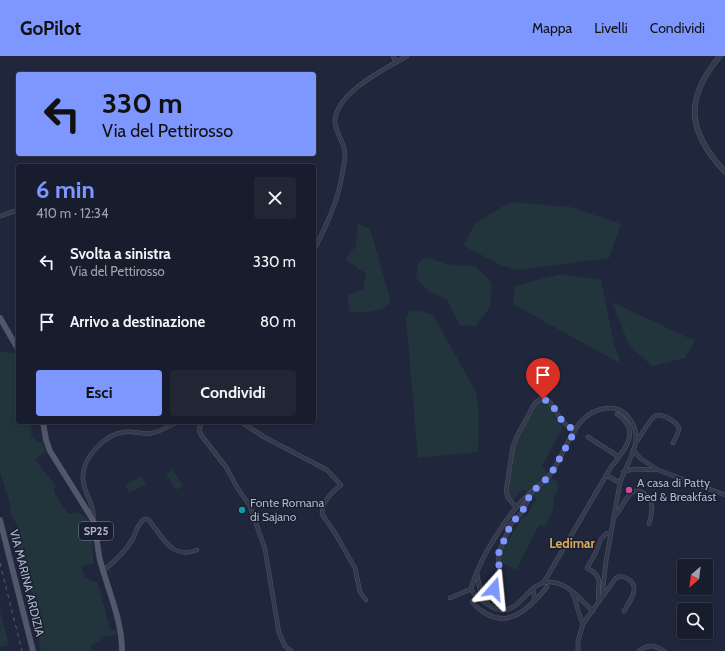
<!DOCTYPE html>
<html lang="it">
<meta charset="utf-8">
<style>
body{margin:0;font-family:Cabin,sans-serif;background:#212635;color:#f1f3f6;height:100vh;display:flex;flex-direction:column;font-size:15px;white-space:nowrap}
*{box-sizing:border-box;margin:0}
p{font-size:13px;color:#9fa2aa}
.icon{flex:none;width:22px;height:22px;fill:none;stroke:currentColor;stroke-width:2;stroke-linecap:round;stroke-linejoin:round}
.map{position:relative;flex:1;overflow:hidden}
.details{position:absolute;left:16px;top:108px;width:300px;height:260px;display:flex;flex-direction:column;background:#181d2d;border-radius:4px;box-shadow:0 2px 6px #0003,0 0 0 1px #363b49}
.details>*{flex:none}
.hud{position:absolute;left:16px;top:16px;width:300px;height:84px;border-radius:4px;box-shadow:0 2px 6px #0003,0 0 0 1px #363b49;background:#7d97ff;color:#111;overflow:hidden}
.needle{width:26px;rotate:208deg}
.tools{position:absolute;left:677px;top:503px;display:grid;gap:8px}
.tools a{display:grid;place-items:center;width:36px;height:36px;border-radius:4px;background:#181d2d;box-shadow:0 2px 6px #0003,0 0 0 1px #363b49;font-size:20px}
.pin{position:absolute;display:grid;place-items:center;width:34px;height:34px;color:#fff;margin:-41px -17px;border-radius:50% 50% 50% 0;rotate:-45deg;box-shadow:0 0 4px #0007}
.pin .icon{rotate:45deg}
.me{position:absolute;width:44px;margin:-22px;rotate:18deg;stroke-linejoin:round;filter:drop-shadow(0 0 3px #0008)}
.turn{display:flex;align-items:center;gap:14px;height:84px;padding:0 20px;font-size:18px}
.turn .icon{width:52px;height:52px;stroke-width:2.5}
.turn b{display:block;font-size:28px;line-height:34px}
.round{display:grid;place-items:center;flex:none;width:42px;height:42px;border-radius:4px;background:#212635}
.overview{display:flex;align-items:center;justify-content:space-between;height:68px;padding:0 20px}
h1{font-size:24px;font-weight:800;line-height:30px;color:#7d97ff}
.primary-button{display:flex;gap:8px;margin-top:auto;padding:8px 20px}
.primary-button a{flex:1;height:46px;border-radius:4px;background:#7d97ff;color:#111;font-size:16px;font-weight:800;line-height:46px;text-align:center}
.primary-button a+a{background:#212635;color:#f1f3f6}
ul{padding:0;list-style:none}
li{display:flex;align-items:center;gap:12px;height:60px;padding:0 20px}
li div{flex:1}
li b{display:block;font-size:15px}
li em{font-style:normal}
header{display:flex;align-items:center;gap:24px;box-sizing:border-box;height:56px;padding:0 20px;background:#7d97ff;color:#111}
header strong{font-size:19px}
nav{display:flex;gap:22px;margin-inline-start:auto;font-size:14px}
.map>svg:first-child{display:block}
.green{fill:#22353d}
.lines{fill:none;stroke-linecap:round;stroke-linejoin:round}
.minor-casing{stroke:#4f5467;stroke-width:4.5}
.tertiary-casing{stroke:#4f5467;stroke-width:5.5}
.primary-casing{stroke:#3d4355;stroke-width:6}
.minor{stroke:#34394c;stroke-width:3.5}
.tertiary{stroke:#34394c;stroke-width:4.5}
.primary{stroke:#52586c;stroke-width:5.5}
.rail{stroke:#565c74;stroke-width:1;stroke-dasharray:4 4;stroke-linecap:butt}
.route{stroke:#7d97ff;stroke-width:7;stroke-dasharray:0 12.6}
.hotel-dot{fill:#d1479c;stroke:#191f31;stroke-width:1.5}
.culture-dot{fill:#0f9aa8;stroke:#191f31;stroke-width:1.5}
.labels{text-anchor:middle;stroke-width:3;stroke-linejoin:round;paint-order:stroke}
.shield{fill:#191f31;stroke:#82879b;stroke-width:1}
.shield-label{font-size:11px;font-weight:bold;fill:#afb4c8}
.poi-label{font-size:12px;fill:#afb4c8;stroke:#191f31;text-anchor:start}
.street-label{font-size:12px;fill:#afb4c8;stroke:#191f31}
.neighbourhood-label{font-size:13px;font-weight:bold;fill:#dcaa56;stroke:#191f31}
</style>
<header>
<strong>GoPilot</strong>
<nav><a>Mappa</a><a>Livelli</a><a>Condividi</a></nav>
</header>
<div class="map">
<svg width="725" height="595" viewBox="0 0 725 595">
<rect width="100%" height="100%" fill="#20273c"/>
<path class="green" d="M510,146L570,151L621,168L609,202L517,214L501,209L464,190L474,168Z
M358,168L370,173L391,246L383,253L370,256H349L348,239L363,233L366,218L345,203L356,190Z
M426,201L449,209L475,210L492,227L490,251L476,270L459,269L447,243L429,236L416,222L418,208Z
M561,218L601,224L614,288L621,308L513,248L515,230Z
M612,246L695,285L685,302L652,310L629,289Z
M410,255H421L433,259L476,336L479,357L478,396L418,402L406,261Z
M0,294L1,296L10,297L17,296L18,298V366H32L31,380L38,386H42L45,396L35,404L55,428L54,436L68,458C72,457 77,456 80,458C94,462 92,495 94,508L84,509L82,512L85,522L98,527L110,574H116L117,579L101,581L100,585L90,590L91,593L96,595H41L36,568L39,559L33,538L27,532L18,490L21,483L19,472L9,456L11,450L0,416Z
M541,345L550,350L558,366L563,371L542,410L551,422L557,425V430L559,431L553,444C555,453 549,462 545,471L539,469L516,514L501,506C499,494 508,485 513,477C517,471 520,465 523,459L526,461L536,443L533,439L523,433L513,444L510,443L507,437L508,426L515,387L537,348Z
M173,414L183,430L176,434L166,418Z
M141,420L146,428L129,437L125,429Z
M0,555L9,589L0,591Z"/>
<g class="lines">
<defs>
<path id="minor" d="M393,0L396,6
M0,160L18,154
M314,194C327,168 339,143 343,114C344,109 345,103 345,98C345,87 336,78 335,66C334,38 386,12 407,0
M202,366L199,373L201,379L226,411L238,433L250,450L265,493L279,577L285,590L291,595
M241,366L264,381L327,414L341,429C332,436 322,445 322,458L335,477L355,512L360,536L366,544
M588,381L619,401
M636,386C640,381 651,362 655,360C661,356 677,366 679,372C679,377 675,383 673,387
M633,394L640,402L658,414L725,439
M623,416L634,413L655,414
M606,419L620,427
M516,451L508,442L506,435L513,390L517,380L535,347C550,334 555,357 562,365C566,369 570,372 575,375
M613,462C624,454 629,421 648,441C655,449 651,459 649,468
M93,463C95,448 84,438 83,424C81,403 104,378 125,376C134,375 143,379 152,377C161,375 170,369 178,366
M103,515C114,506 125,496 132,484C136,477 137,469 143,464C146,462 147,463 149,464C162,481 172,504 197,494
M477,518L480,534L485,545
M544,526L611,411C625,394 642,374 617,358
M533,533L535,545
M572,536C577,546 578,558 583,568
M603,540L616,522C621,519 624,520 628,523C641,531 630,545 624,555
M450,542L471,533
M472,546C501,578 525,558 547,531
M599,546C595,528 607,523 587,512L596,496L601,483L606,478L610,477
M486,547L500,518L498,501L499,496L511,468L522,456L532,436
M578,595V585L583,568L602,541L606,505L620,427C626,407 645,385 631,365C628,360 623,355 617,353C607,350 594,354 586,361C569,375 564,400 551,417C544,427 535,432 527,440C506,460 478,505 471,533C474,539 481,544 487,548C519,570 524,525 550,526C569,527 580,544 593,555
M639,595C647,588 656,589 664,595"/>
<path id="tertiary" d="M720,0C684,43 687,75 725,116"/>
<path id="primary" d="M0,262L18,293
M43,366L46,384L50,395L93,464C97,477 97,491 100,504C108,534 122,564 122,595
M0,464L33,595"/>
</defs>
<use href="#minor" class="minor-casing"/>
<use href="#tertiary" class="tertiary-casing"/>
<use href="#primary" class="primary-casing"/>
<use href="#minor" class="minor"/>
<use href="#tertiary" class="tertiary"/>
<use href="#primary" class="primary"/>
<path class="rail" d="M0,507L22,595"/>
</g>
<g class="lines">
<path class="route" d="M494,533L500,518L498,501L499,496L511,468L522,456L532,435L541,429L552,416L575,375L562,365L551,347L543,343"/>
</g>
<circle class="hotel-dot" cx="629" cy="434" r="4"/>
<circle class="culture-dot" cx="242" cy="454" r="4"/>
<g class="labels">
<rect class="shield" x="79" y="466" width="34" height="18" rx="3"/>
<g class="shield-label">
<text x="96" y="479">SP25</text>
</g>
<g class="poi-label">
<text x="637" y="431">A casa di Patty<tspan x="637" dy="14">Bed &amp; Breakfast</tspan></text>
<text x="250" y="451">Fonte Romana<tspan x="250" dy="14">di Sajano</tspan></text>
</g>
<g class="street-label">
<text transform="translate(27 527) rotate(76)" y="4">VIA MARINA ARDIZIA</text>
</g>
<g class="neighbourhood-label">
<text x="572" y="492">Ledimar</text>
</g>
</g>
</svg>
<div class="tools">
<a><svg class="needle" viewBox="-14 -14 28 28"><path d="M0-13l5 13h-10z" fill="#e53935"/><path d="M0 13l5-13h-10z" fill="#9fa2aa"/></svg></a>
<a><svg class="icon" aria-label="search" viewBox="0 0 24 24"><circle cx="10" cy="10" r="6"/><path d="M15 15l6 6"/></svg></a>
</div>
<div class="pin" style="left:543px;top:343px;background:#d93025"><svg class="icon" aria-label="arrive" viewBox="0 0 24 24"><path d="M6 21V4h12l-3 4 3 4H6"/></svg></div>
<svg class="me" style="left:494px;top:533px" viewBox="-20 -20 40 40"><path d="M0-17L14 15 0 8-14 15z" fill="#7d97ff" stroke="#fff" stroke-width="4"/></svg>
<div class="hud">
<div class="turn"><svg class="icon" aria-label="left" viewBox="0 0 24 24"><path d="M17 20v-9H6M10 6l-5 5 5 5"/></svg><div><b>330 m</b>Via del Pettirosso</div></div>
</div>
<section class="details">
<div class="overview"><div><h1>6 min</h1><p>410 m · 12:34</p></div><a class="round"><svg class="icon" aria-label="close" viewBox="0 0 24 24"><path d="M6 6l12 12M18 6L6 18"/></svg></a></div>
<ul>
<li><svg class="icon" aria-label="left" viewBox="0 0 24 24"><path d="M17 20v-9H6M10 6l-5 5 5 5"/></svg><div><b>Svolta a sinistra</b><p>Via del Pettirosso</p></div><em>330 m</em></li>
<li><svg class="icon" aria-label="arrive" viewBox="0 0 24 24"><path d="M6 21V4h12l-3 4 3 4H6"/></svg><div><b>Arrivo a destinazione</b></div><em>80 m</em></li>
</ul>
<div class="primary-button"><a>Esci</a><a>Condividi</a></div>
</section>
</div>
